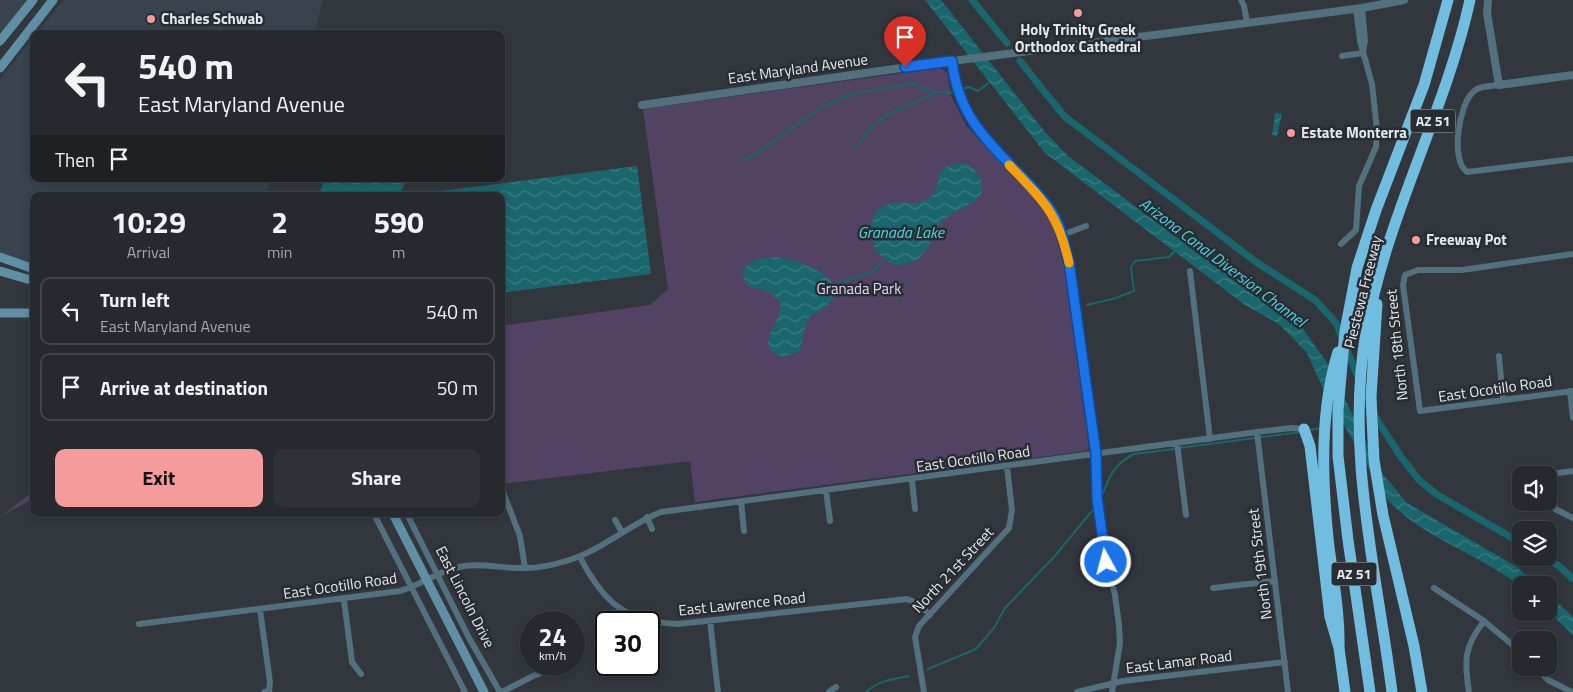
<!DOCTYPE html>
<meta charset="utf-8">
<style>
body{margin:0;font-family:"Titillium Web",sans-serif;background:#2e3136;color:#f1f3f6;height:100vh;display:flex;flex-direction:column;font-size:19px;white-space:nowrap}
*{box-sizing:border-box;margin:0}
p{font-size:16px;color:#a4a6aa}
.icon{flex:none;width:28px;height:28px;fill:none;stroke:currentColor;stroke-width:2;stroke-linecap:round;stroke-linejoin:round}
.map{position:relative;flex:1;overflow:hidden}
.panel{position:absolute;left:30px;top:192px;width:475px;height:325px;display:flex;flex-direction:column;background:#26292e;border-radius:10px;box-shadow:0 2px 8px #0003,0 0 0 1px #42454a}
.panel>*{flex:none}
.hud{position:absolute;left:30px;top:30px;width:475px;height:152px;border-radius:10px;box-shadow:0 2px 8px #0003,0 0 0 1px #42454a;background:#26292e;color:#f1f3f6;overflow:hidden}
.buttons{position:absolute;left:1512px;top:466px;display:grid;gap:10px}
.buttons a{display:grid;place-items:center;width:45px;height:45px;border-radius:10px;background:#26292e;box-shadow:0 2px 8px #0003,0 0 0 1px #42454a;font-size:25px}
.speed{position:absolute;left:520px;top:611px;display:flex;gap:10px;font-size:25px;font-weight:700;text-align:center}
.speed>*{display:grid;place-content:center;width:65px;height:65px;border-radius:50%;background:#26292e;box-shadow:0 2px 8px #0003,0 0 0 1px #42454a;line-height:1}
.speed small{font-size:12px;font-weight:400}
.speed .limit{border:2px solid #111;border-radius:8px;background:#fff;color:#111}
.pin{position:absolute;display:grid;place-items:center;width:42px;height:42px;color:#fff;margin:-51px -21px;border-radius:50% 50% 50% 0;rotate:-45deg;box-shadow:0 0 5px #0007}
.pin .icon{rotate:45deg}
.me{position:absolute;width:55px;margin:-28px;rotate:353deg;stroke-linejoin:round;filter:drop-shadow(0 0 4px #0008)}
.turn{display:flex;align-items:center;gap:18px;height:105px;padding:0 25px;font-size:22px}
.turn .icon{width:65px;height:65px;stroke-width:2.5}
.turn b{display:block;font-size:35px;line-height:42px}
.then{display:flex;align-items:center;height:48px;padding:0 25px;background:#0003;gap:10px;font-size:19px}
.eta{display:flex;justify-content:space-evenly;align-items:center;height:85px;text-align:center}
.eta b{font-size:30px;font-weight:700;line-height:35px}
.primary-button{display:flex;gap:10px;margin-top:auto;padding:10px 25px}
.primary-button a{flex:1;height:58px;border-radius:10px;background:#f59b9c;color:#111;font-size:20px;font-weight:700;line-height:58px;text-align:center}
.primary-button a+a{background:#2e3136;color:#f1f3f6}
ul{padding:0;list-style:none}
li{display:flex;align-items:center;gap:15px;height:68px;margin:0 10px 8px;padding:0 15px;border:2px solid #42454a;border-radius:10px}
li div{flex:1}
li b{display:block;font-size:19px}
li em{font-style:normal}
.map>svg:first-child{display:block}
.built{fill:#39434e}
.grass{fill:url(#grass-tufts)}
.park{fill:#524365}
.water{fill:url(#water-waves)}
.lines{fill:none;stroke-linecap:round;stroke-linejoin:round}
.stream{stroke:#19676d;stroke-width:2}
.canal{stroke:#19676d;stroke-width:7}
.minor{stroke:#52707e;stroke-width:6}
.tertiary{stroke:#52707e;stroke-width:8}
.secondary{stroke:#5f8fa5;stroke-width:9}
.motorway{stroke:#71bddf;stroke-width:11}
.route-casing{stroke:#114b97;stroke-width:12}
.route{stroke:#1a73e8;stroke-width:9}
.slow{stroke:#f59e0b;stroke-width:9}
.poi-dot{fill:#f59b9c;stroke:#282d33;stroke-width:2}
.labels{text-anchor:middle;stroke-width:5;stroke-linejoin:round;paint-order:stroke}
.shield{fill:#282d33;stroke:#acb0b4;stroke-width:1}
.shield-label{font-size:14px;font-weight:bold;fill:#e4e8ec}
.poi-label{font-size:15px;font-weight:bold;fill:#e4e8ec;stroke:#282d33;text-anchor:start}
.street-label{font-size:15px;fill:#e4e8ec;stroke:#282d33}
.park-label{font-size:15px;fill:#e2d4f6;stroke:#282d33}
.water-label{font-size:16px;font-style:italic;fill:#49d8e4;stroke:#282d33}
</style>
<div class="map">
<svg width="1573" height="692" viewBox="0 0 1573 692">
<defs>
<pattern id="grass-tufts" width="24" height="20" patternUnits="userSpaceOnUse" patternTransform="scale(1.25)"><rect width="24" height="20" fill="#524365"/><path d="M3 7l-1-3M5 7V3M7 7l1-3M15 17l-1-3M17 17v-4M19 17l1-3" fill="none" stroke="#6b5e7b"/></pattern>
<pattern id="water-waves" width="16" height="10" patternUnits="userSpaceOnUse" patternTransform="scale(1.25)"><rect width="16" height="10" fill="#19676d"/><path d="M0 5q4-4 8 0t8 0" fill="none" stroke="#3a7d82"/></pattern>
</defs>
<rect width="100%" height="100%" fill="#32373e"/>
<path class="built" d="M0,0H28L0,33Z
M64,0H323L314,34H36Z
M34,36V179H271L264,196H34V267L0,254V79Z"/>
<path class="grass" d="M34,489V498L0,517L31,493Z"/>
<path class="park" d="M940,68L947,72L951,96L966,125L1045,208C1055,227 1059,247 1064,267L1089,448L1086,451L695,502L690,461L501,484V326L650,305L668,289L643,109Z"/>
<path class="water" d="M925,0H941L1045,132L1068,156L1251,293L1300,325L1326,361L1381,472L1407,503L1517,567L1537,585L1521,587C1479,553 1423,539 1387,499L1325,393L1307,353L1279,324L1245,305L1045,153Z
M1275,113L1282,114L1277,136L1272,135Z
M962,163C970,165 975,169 979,177C993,202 958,207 945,219C926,236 933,262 899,265C873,260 865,234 876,211C897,194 913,210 928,199C947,187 926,166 962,163Z
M637,166L651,274L501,293V196H442L441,191Z
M325,179H407L399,196H318Z
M779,257C796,260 848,275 831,301C825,310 814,312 807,320L800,351L784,357C748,347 785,323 780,302L770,292L748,286C730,262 763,257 779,257Z
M1549,595L1573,617V635L1549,612Z"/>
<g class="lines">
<path class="stream" d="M856,148L871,127L887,115L937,92
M742,160L754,155L819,109L851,94L913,83L930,91L950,93L969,87L978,91L990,82
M833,285L872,272L881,263
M1087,305L1116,298L1134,291L1131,267L1135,261L1169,257L1176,250
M1308,430L1321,428
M1179,448L1301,432
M1100,499C1111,477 1110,467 1134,454L1175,449
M928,669L976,649L994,628L1005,608L1054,557L1096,506
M866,692C877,681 894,679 909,676"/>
<path class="canal" d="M972,0L1007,43
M1020,61L1064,116L1256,262L1315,300L1336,323L1358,377
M1374,415L1401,457L1419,480L1436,494L1521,543
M1546,558L1559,566L1573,579"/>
<path class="minor" d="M1241,0L1244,6L1247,22
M1362,8L1365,40L1363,52
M1342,56L1363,53
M951,61C959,132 1007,154 1047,205C1060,221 1064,243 1069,262L1096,453L1097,498L1106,562L1115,595L1119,625L1120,643L1112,692
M1499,85C1491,86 1478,86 1473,92C1459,105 1450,160 1467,172L1573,159
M1062,235L1086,226
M1341,244L1356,230L1359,186L1376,147L1377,130L1372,84L1360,41L1356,8
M1573,254L1462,270H1418L1405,275L1403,285L1420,411L1573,391
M1190,271L1210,439
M1499,356L1503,400
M1570,391L1573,418
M1257,432L1288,692
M1177,443L1186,515
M1573,471L1551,474L1555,509L1573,518
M912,480L915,509
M501,487L520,536L525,568
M826,490L830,521
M741,501L744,531
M374,514L465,692
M407,514L469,638L500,692
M647,517L652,529
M615,520L622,532
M580,557C603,602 625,622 678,624L907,599L919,604L930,615
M1213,588L1275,581
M1434,588L1484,621L1521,652
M344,600L352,662L361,674
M260,610L270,682L269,691L264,692
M710,621L718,692
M139,624L400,591C422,585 441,569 464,566C484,563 505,569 525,568C539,568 553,565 566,561C601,551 628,525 661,512L1257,432L1291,428L1304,429
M642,665L643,670
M1536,668L1548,680L1572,692
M502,692L533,676L549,670
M829,692L836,687
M924,692L915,637L919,626L1009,528L1012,510L1007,467
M1077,692L1123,681L1285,662
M1469,692C1464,660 1464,647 1484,621"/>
<path class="tertiary" d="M1488,0L1487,13L1499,85L1573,75
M642,105L922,65L1362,8L1404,0"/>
<path class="secondary" d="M0,41L33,0
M0,68L53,0
M0,257L34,269
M0,271L34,281
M0,313H34
M393,514L484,692"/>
<path class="motorway" d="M1377,304L1371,397L1374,460L1383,515L1414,646L1422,692
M1338,352C1320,410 1322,477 1328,538C1332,575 1340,610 1339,648
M1304,429L1310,446L1330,617L1339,648L1345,692
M1370,692L1348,540L1338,456V410L1345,331L1357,268L1376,210L1424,85L1448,0
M1392,692C1377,573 1345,452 1366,332C1386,217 1445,113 1470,0"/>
</g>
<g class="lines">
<defs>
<path id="route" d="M905,67L952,61C960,132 1007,154 1047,205C1060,221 1064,243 1069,262L1096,454L1097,498L1106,562"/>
</defs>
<use href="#route" class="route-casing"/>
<use href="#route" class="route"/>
<path class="slow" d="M1009,165C1043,200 1058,213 1069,263"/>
</g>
<g class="poi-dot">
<circle cx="1078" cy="13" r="5"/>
<circle cx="151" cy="19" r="5"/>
<circle cx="1291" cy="133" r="5"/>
<circle cx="1416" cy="240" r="5"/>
</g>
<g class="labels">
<g class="shield">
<rect x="1410.5" y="109.5" width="45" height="23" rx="4"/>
<rect x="1331.5" y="562.5" width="45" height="23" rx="4"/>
</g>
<g class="shield-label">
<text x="1433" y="126">AZ 51</text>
<text x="1354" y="579">AZ 51</text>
</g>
<g class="poi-label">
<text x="161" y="24">Charles Schwab</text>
<text x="1078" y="35" text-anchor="middle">Holy Trinity Greek<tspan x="1078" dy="17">Orthodox Cathedral</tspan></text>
<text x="1301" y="138">Estate Monterra</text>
<text x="1426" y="245">Freeway Pot</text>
</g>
<g class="street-label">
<text transform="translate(798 69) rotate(-8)" y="5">East Maryland Avenue</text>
<text transform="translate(1363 292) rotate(-76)" y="5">Piestewa Freeway</text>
<text transform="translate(1397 345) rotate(-96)" y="5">North 18th Street</text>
<text transform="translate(1495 389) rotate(-8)" y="5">East Ocotillo Road</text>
<text transform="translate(973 459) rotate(-8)" y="5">East Ocotillo Road</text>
<text transform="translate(1260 564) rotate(-97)" y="5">North 19th Street</text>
<text transform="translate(953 570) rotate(-47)" y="5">North 21st Street</text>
<text transform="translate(340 586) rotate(-8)" y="5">East Ocotillo Road</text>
<text transform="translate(465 597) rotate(63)" y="5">East Lincoln Drive</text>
<text transform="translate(742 604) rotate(-6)" y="5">East Lawrence Road</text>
<text transform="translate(1179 662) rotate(-7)" y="5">East Lamar Road</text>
</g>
<g class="park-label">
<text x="859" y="294">Granada Park</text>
</g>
<g class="water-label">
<text x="901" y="238">Granada Lake</text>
<text transform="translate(1223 262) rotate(37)" y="6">Arizona Canal Diversion Channel</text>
</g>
</g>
</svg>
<div class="buttons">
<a><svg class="icon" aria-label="sound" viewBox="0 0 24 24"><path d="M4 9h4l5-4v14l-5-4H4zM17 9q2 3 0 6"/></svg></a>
<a><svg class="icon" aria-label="layers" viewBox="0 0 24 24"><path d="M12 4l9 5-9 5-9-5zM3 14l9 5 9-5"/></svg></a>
<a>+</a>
<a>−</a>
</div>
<div class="speed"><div>24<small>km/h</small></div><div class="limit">30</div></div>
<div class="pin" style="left:905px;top:67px;background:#d93025"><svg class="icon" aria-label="arrive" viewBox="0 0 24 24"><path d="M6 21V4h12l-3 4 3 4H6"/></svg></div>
<svg class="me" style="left:1106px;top:562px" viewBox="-20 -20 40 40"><circle r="17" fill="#1a73e8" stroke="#fff" stroke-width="3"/><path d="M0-11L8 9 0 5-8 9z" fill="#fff"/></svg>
<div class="hud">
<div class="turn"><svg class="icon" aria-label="left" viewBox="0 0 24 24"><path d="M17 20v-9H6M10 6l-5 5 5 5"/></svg><div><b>540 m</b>East Maryland Avenue</div></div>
<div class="then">Then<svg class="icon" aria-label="arrive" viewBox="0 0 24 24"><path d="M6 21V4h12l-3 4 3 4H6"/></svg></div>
</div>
<section class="panel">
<div class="eta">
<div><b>10:29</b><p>Arrival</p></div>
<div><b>2</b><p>min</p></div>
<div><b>590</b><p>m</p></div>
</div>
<ul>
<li><svg class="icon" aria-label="left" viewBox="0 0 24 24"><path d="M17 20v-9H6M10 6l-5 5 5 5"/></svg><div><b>Turn left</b><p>East Maryland Avenue</p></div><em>540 m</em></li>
<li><svg class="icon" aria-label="arrive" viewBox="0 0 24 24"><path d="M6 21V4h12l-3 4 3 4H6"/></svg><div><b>Arrive at destination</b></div><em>50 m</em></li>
</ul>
<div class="primary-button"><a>Exit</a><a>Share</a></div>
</section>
</div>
